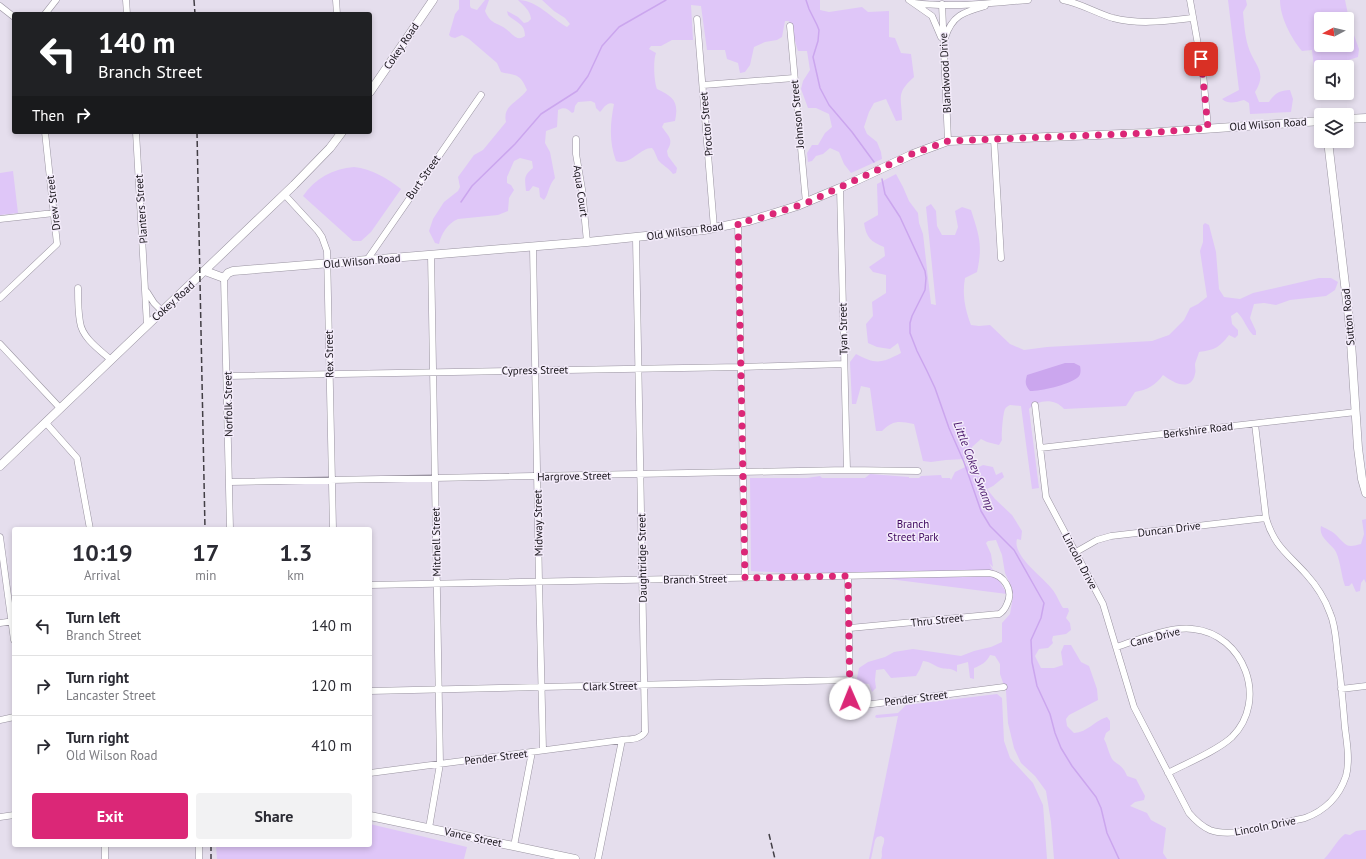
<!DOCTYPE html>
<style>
body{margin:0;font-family:"PT Sans",sans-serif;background:#f2f2f3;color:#2b2b33;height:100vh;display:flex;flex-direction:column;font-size:15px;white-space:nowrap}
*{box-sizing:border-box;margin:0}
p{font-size:13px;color:#7c7c81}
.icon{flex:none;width:22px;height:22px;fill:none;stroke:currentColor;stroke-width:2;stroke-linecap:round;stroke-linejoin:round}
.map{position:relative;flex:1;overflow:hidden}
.side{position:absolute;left:12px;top:527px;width:360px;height:320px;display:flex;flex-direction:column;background:#fff;border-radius:4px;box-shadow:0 2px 6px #0003}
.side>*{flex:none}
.banner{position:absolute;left:12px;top:12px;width:360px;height:122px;border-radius:4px;box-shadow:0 2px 6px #0003;background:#202124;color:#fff;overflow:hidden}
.needle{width:26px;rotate:263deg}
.buttons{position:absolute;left:1314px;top:12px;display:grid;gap:8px}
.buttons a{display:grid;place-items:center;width:40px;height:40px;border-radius:4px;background:#fff;box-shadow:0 2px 6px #0003;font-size:20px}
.pin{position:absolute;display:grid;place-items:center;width:34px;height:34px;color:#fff;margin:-17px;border-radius:8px;box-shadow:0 2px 6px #0006}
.me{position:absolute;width:44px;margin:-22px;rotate:359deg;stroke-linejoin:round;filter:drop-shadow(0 0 3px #0008)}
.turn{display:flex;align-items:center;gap:14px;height:84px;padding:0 20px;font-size:18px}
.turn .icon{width:52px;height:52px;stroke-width:2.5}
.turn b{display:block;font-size:28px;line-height:34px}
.then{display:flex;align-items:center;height:38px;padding:0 20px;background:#0003;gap:8px;font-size:15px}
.eta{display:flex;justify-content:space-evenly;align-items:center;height:68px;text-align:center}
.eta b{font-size:24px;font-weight:700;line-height:28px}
.cta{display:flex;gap:8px;margin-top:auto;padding:8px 20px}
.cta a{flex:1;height:46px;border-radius:4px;background:#db2777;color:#fff;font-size:16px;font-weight:700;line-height:46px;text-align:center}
.cta a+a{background:#f2f2f3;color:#2b2b33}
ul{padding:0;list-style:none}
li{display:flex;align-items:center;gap:12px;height:60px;padding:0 20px;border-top:1px solid #e1e1e2}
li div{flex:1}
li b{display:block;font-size:15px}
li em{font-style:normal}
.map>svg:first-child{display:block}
.green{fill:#dfc6f8;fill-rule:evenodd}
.water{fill:#cba6ee}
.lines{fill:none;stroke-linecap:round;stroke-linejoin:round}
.stream{stroke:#cba6ee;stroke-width:1.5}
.minor-casing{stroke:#9993a0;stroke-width:7}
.tertiary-casing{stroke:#9993a0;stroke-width:9}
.minor{stroke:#fff;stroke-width:6}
.tertiary{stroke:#fff;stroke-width:8}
.rail{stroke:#423e45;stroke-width:1.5;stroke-dasharray:6 3;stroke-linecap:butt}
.route{stroke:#db2777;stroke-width:7;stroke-dasharray:0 12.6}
.labels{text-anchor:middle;stroke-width:3;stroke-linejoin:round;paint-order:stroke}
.street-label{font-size:11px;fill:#171419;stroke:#f3ebfa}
.park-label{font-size:11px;fill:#3e075e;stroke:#f3ebfa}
.water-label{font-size:12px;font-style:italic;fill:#49166a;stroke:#f3ebfa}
</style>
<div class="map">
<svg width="1366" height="859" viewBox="0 0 1366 859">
<rect width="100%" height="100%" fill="#e5deed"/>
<path class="green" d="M459,0H470V6L471,8L477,10L485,0H489L485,11C491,25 497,22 506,29C513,34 516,42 525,36C525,23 516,23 508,15L507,11L518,17L524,23L528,22L531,19C530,10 524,6 518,0C537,0 551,18 567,27L570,24L565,18L554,11L542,0H820V10L829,12L862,7L868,12L889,11V37L895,38L901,53L911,54L914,77C895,94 902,97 902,120L896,121L886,99L874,103L869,112L864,127L867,134L877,142L881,152L882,159L851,173L844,164L839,152L830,148L823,154L816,156L812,161L808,162L807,153L812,145H818L825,133L832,127L829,114L816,108H808L801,89L803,81L810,70L807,51H798L789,21H785L782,37L777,40L765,42L754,47L750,65L745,72L740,73L738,63L727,59L725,50H707L701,6L691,5L693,40H672L661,46H651L649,49L656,53C653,60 654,82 657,89C674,97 679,102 675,121L664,123L662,127C669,137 674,139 667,151L668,156L677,168L676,173L673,174C669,168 662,165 658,160C656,156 655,151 652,148C639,148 631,166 616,161C609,142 610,124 614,104C607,101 604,108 600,112L596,108L595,103L591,101L578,102L575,106L574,112L572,113C567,108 564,107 558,110L557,127L546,131L545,143L550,152L555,178C548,186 549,194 544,200L540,197L539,188L533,186L529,191H526C525,179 523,176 533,168L532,161L520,158L514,161L507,177V183L511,185L514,190L509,198L508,211L498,215L458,219C448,223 441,234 439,244L435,243L429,231L433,219L444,202L458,191L460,187L458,177L474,155L483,150L506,122C502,105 519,102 527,90C520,73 516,76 501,72L497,63L469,39L462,35L455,38L451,37L449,35L455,14L459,9Z
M1228,0H1246L1247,5L1243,12C1244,23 1245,36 1248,46C1254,66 1268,71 1255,92L1259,102H1269C1274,94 1280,90 1290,90L1293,99L1291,112L1250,114L1249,103L1244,100C1236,102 1229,105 1222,99L1239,90Z
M1280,0H1345L1350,24L1359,49L1358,57L1327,67H1321V69L1314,68L1312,50L1302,51C1291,38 1280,17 1280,0ZM1321,19H1347V45H1321Z
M354,167C372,169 387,178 401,189L371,232L361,241H353L303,196C315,178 333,169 354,167Z
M13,171L18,213L0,215V173Z
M896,174L903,187L909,201L918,213L919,223L923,234L931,304L936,305L926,207L931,204L936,211L937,226L942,235H955L958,227L955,211L962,207L971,210C979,235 983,245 977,272L965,278C962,294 965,310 971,325L979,326L990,325L1010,344L1024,350L1047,347L1152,341L1169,335L1184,320L1190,308L1198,304L1207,297L1200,251L1203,242V225L1205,223L1209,225L1216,252L1219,289L1224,297L1240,299L1253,293L1319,278H1331L1338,282L1335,290L1326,296L1290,300L1276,305L1264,303L1254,304L1250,318L1256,331V335H1253C1246,328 1245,320 1237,312L1231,316L1232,324L1238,330V335L1235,338L1229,335C1219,348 1214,350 1199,352C1198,356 1196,360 1195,364C1195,368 1196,371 1195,374C1191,393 1172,382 1163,375C1156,385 1147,390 1135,392L1126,406L1064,409C1062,407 1059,404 1056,403C1047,399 1035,402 1029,409L1039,488L1032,489L1021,406L1010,405C1008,406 1006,407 1005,409C1003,413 1001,436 1002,440L999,445L987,442L981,439L972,447L975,469L983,465L993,467L996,475L1002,472L1004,477L993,486L987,489L995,499L1012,515L1022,531L1021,540L1017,539C1012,556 1043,577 1052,589C1057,595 1059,602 1063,608H1068L1069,611L1066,618L1070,623L1071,630L1066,634L1053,636L1052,640L1053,643L1048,648L1039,649L1035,656L1041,668H1054L1063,665L1061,652L1064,645H1071L1081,662L1089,666L1097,689L1098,700L1069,715L1066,719L1067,726L1074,733C1088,732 1094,721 1107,717L1110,721V730L1106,733L1104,739C1107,744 1108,751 1111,757C1114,764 1123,764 1127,776L1136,779L1145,796L1144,800L1135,802L1130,806L1147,813L1151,820L1166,828L1163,853L1167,859H1054L1051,822L1046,791L1035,776L1021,763L1014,748L1008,723L1006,691L1000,674V664L995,656L990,655C987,662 980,666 974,668V679L970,678L968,662L957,665V672C949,667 948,670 941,668C934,666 932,662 923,661L920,669L916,676L891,678L884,669L876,670L875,680L876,688L872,692L869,684L856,683L859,668L868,662L885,657L894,652L913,649L961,656L974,651L991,647L1002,642V623L1010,614L1013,596L1011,586L1005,573L1002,555L996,540L988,541L986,543L991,554L993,567L989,563L1007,594L842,573L822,575L751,571L750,478H807L820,476L822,478H865L870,474L909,477V478H919L921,476L941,475L942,478H950L951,480L955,472L967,466L965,459L946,460L931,462L923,461L914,424C899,421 893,420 882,431H876L870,388L861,386L856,404H852L850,362L856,354C876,365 882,363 901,353L898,343L890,349L877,347L868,343L866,324L873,316L872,302L886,293V275L873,272L869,267L885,256L884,247C871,242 866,237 864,223L878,215L877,184Z
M1366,519V583L1364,579L1361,583L1360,591L1356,592L1352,583L1349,586H1345C1341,575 1341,563 1336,552C1332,544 1318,538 1321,526C1327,529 1334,532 1338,537C1347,546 1347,548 1361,544L1364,534L1362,520Z
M997,694L1002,698L1004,741L1010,758L1033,783L1043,805L1047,859H881C883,855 881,854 882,850C882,846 885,843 884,838L881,836L877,837L875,840L871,859H869L898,716L877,718L875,717L876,715L898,713L906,705Z
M370,824L467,847L464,859H217L216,845H370Z
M1363,830H1366V859H1324C1332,851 1336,841 1345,834L1350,835L1356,831Z"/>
<path class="water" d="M1065,363H1074L1080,366C1081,370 1081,376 1077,378C1068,385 1041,391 1030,391C1025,385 1025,382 1027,375Z"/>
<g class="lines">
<path class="stream" d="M806,0L809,9L817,25L819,30L818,41L813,57L820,88L829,105L852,132L874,162
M882,179L885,194L900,217L925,271L926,278L925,290L912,316L910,323V333L917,351L927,371L935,388L949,428L964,462L981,511L990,526L1014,550L1044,603L1041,618L1031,640L1032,662L1037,686L1050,714L1055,733L1061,748L1072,766L1096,797L1101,808L1107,833L1119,859
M461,202L472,186L515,144L541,114L577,91L588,76L602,46L619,27L666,0"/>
<defs>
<path id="minor" d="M126,0L127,14
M336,0L337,14
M909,0L932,16L941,37
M1063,0C1080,3 1096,13 1113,18C1140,25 1166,21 1193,18
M1190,0L1203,73L1208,128
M914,3C951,8 990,3 1028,0
M942,4L948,141
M0,6L14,17
M45,14L56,0
M697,19L714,228
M790,26L806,203
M945,38C952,15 964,12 985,6
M703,85L794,78
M136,132L147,325
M576,139V154L582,189L587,242
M994,139L1001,258
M840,188L847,470
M284,194L318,231L322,237L327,251L333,529
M0,219L54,213
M738,223L745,577
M533,247L539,582L543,750
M367,260L481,95
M224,278L230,529
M78,288C78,299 78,311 80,322C82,338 100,350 111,360
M147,292L154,303L162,311
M0,298L57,244L45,132
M0,344L60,408
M227,376L741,367L844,364
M1035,405L1046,497L1103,604L1134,707L1189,813C1195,820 1201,826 1210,830C1232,839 1281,823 1305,818C1324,811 1339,797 1346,776C1350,761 1347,743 1345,728C1343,704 1341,681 1338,658C1336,643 1336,626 1330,613C1325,599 1316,585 1306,574C1288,554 1274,546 1266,518L1255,424
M46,423L77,458L90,529
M1040,448L1356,412
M230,482L847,470L918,471
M0,537L14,640
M1076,552L1097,540L1111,536L1266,518
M848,576L850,699L853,704L857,706L1004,687
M370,585L989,573C1004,575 1014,590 1007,604C1005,609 1003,612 999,614L850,628
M0,623L14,621
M1116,647C1139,640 1170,626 1193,629C1244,634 1269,700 1232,737C1217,751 1187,763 1168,773
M1341,689L1366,686
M370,691L850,680
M0,720L14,717
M370,773L622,740
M0,817L14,815
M429,828L440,764L431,255
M105,845V859
M199,845V859
M514,846L532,752
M598,859L622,740C630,739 640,740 645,732L636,238"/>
<path id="tertiary" d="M370,92L433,0
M1347,119L1366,118
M1328,141L1350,327L1358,448L1362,479L1366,493
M205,271L224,278L228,273L233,271L587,242L704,230L749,221L797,206L840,188L913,154L948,141L1146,133L1321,121
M0,466L294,185L330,148L342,132
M370,816L575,859"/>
</defs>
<use href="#minor" class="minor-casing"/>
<use href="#tertiary" class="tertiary-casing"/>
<use href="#minor" class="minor"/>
<use href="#tertiary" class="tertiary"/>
<path class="rail" d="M194,0L195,14
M197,132L205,529
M769,834L775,859
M211,845V859"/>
</g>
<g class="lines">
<path class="route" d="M850,699L848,576L745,578L738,223L760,218L806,203L912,154L948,141L1146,133L1208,128L1201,59"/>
</g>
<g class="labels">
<g class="street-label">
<text transform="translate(401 46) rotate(-56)" y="4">Cokey Road</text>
<text transform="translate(945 73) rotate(-93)" y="4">Blandwood Drive</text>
<text transform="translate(797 114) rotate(-95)" y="4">Johnson Street</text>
<text transform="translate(706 124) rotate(-95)" y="4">Proctor Street</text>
<text transform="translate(1268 124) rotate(-4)" y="4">Old Wilson Road</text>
<text transform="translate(423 177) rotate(-55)" y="4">Burt Street</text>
<text transform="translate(581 191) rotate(82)" y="4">Aqua Court</text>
<text transform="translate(53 203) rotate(-97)" y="4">Drew Street</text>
<text transform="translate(141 209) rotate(-94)" y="4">Planters Street</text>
<text transform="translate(685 231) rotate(-8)" y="4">Old Wilson Road</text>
<text transform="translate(362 261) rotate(-5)" y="4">Old Wilson Road</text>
<text transform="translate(173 301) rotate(-42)" y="4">Cokey Road</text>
<text transform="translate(1348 317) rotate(-95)" y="4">Sutton Road</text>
<text transform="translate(843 329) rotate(-91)" y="4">Tyan Street</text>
<text transform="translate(329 354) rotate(-91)" y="4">Rex Street</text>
<text transform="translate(535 370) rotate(-1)" y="4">Cypress Street</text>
<text transform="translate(228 404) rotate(-91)" y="4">Norfolk Street</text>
<text transform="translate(1198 430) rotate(-7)" y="4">Berkshire Road</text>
<text transform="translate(574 476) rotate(-1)" y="4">Hargrove Street</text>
<text transform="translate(538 523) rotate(-91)" y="4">Midway Street</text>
<text transform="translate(1169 529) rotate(-7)" y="4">Duncan Drive</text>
<text transform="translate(436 542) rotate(-91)" y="4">Mitchell Street</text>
<text transform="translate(642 558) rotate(-91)" y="4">Daughtridge Street</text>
<text transform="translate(1080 561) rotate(62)" y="4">Lincoln Drive</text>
<text transform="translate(695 579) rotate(-1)" y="4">Branch Street</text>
<text transform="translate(937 620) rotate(-6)" y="4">Thru Street</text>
<text transform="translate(1155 637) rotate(-14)" y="4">Cane Drive</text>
<text transform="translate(610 686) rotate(-1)" y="4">Clark Street</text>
<text transform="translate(916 698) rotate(-7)" y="4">Pender Street</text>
<text transform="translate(496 757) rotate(-7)" y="4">Pender Street</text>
<text transform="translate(1265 826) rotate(-11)" y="4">Lincoln Drive</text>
<text transform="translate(473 837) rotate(12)" y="4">Vance Street</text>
</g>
<g class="park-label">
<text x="913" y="528">Branch<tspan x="913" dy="13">Street Park</tspan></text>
</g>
<g class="water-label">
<text transform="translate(974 466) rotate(69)" y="4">Little Cokey Swamp</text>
</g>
</g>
</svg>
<div class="buttons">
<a><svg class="needle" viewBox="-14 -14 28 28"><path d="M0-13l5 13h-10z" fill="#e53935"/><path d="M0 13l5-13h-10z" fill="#7c7c81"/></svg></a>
<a><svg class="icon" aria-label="sound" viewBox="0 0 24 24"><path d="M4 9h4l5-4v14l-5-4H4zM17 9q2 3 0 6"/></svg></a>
<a><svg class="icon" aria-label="layers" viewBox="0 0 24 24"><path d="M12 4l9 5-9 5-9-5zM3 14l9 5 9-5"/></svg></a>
</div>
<div class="pin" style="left:1201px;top:59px;background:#d93025"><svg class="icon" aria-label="arrive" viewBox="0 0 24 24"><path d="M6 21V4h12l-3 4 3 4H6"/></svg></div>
<svg class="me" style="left:850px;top:699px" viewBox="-20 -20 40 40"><circle r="19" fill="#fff"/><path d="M0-13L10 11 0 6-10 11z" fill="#db2777"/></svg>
<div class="banner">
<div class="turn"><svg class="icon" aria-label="left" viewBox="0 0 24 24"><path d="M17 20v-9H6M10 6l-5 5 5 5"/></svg><div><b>140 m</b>Branch Street</div></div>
<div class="then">Then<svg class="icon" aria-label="right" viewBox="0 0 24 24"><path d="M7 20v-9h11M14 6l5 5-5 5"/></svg></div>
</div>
<section class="side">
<div class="eta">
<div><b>10:19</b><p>Arrival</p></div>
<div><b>17</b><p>min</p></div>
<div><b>1.3</b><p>km</p></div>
</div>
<ul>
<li><svg class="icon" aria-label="left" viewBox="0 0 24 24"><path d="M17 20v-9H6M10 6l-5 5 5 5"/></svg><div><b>Turn left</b><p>Branch Street</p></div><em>140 m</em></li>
<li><svg class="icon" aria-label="right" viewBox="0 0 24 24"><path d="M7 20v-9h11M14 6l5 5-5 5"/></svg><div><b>Turn right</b><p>Lancaster Street</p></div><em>120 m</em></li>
<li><svg class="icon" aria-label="right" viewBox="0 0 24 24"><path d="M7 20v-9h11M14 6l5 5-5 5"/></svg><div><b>Turn right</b><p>Old Wilson Road</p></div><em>410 m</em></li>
</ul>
<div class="cta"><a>Exit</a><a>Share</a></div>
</section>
</div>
